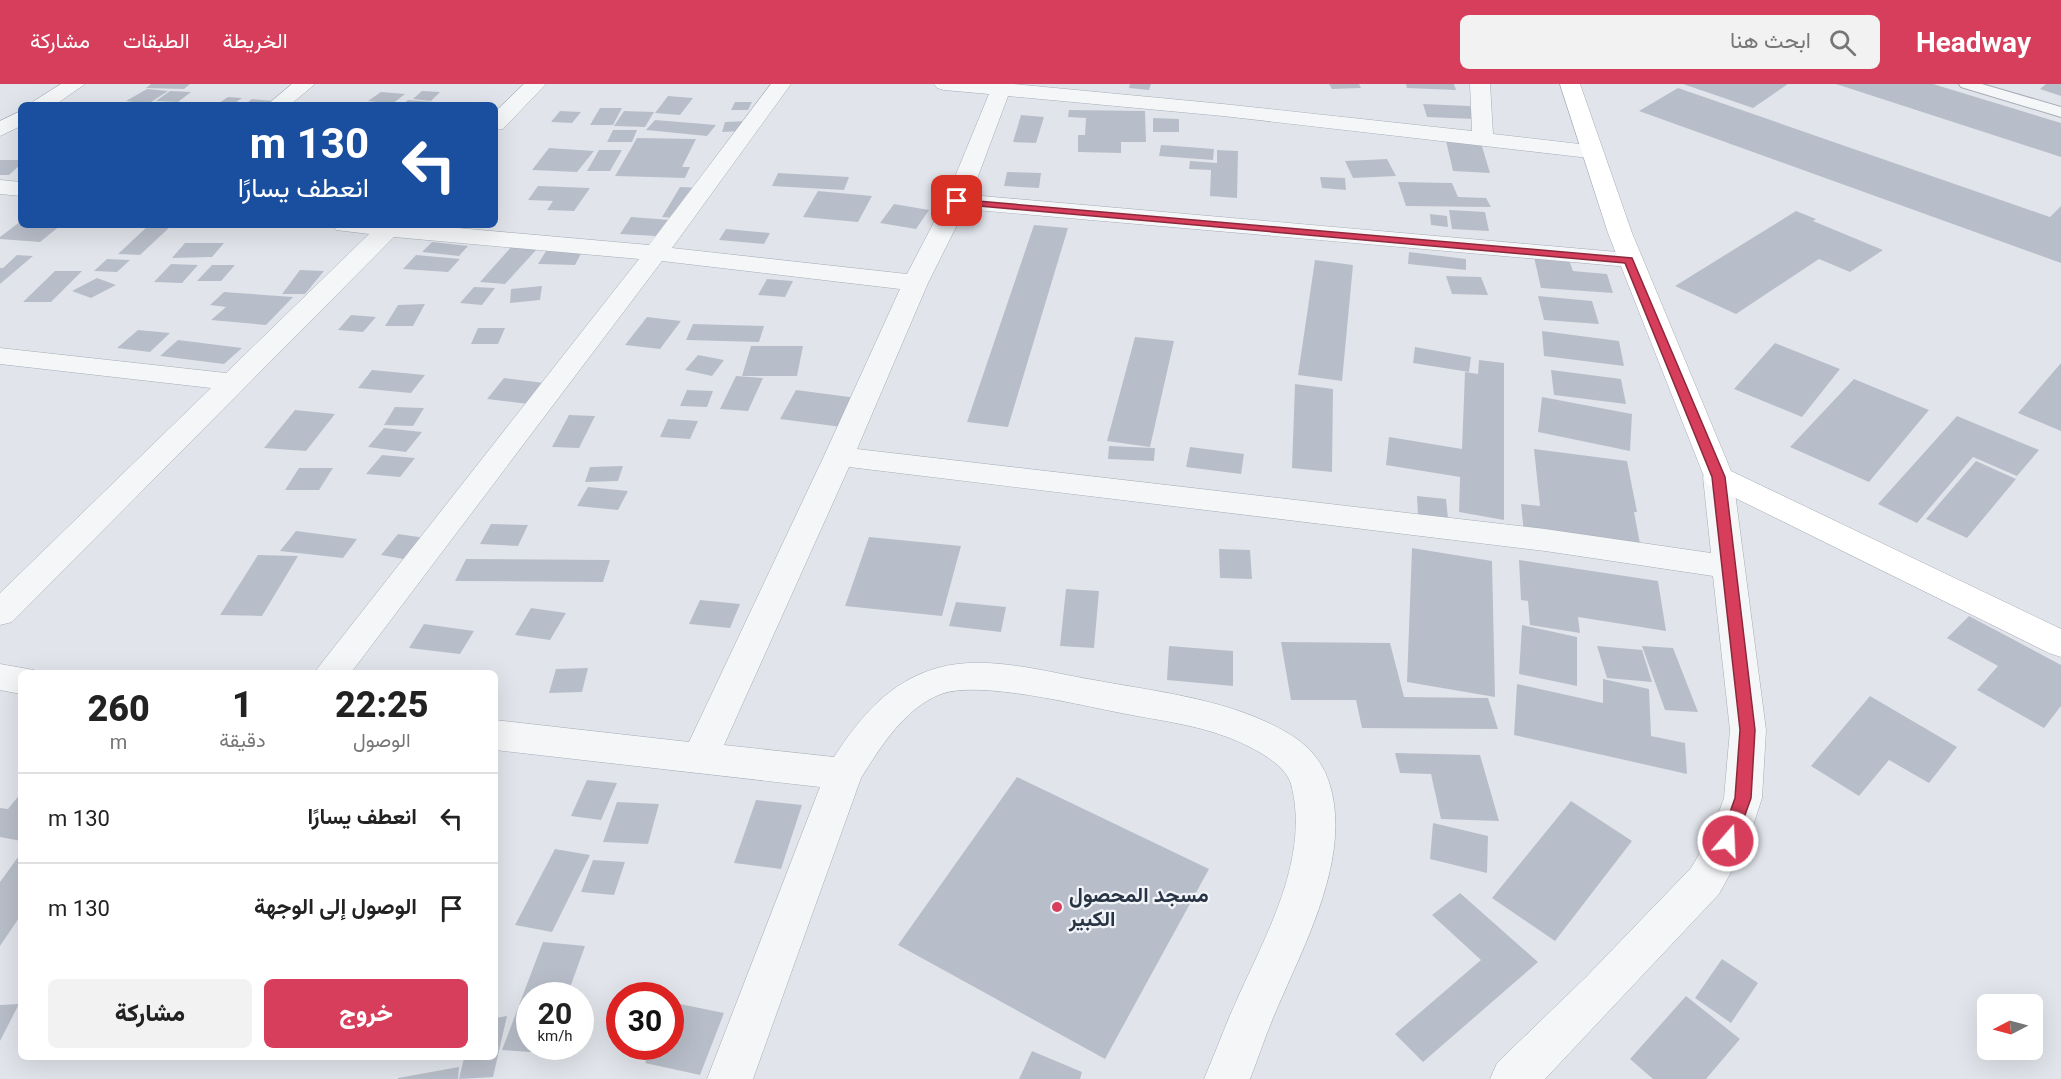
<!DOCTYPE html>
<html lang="ar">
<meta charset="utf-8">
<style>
body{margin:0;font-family:Roboto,Vazirmatn,sans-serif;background:#f2f2f2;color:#222;direction:rtl;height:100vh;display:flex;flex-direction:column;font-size:22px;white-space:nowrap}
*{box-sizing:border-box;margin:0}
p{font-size:20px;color:#767676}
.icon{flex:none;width:33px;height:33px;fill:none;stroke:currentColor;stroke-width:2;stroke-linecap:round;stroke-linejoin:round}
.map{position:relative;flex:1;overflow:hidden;direction:ltr}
.drawer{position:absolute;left:18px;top:586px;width:480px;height:390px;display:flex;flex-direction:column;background:#fff;border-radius:9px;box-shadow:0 6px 24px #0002;direction:rtl}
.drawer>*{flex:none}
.guide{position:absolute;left:18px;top:18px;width:480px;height:126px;border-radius:9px;box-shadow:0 6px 24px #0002;direction:rtl;background:#1a4fa0;color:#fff;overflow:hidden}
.needle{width:39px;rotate:264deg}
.fabs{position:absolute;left:1977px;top:910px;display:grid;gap:12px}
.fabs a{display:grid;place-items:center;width:66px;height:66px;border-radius:9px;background:#fff;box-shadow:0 6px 24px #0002;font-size:30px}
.speed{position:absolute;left:516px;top:898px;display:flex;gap:12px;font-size:30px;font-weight:700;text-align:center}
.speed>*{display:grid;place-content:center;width:78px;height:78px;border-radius:50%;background:#fff;box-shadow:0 6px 24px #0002;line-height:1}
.speed small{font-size:15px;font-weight:400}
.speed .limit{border:9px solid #d22;background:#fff;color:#111}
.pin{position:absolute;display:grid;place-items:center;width:51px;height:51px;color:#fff;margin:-26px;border-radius:12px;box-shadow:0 3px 9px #0006}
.me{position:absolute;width:66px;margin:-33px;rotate:19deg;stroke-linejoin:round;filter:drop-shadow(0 0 4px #0008)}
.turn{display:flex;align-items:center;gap:21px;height:126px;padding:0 30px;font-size:27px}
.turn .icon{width:78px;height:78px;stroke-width:2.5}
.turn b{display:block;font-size:42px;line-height:51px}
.eta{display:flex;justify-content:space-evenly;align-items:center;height:102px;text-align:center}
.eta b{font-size:36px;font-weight:800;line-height:42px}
.primary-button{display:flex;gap:12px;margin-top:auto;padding:12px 30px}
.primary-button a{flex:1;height:69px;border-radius:9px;background:#d73e5b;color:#fff;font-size:24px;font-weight:800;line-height:69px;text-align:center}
.primary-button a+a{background:#f2f2f2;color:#222}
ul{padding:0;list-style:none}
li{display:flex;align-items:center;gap:18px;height:90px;padding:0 30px;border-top:2px solid #e0e0e0}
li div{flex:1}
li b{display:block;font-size:22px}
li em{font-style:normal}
header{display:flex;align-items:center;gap:36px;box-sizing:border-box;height:84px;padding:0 30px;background:#d73e5b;color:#fff}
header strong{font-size:28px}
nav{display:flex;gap:33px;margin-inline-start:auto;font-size:21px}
.search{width:420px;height:54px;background:#f2f2f2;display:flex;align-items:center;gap:15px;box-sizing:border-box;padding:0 21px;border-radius:9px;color:#767676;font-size:22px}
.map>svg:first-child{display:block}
.building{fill:#b8bec9}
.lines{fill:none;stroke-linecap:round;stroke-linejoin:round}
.service-casing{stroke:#a6acb6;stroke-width:2}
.minor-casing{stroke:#a6acb6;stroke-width:1}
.secondary-casing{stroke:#a6acb6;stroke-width:1}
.service{fill:#f4f6f8;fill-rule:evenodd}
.minor{fill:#f4f6f8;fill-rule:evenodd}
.secondary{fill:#fff;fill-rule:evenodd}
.route{fill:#d73e5b;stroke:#8c283b;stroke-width:1.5}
.poi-dot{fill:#d73e5b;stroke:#f1f4f8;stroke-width:2}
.labels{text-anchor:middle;stroke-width:4.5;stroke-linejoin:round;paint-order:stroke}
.near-poi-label{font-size:21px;font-weight:bold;fill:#283344;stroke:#f1f4f8;text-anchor:start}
</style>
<header>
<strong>Headway</strong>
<div class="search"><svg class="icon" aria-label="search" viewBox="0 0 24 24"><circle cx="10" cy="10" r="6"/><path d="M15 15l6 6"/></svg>ابحث هنا</div>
<nav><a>الخريطة</a><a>الطبقات</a><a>مشاركة</a></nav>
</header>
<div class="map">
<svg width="2061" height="995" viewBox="0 0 2061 995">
<rect width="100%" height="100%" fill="#e1e5eb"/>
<path class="building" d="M151,0H190L184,5L146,4Z
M1130,0H1151L1149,6L1129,4Z
M1329,0H1359L1361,4L1332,5Z
M1406,0H1454L1456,6L1407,4Z
M1683,0H1788L1753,24Z
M1836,0H1933L2061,39V73Z
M2046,0H2061V12L2040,5Z
M1678,4L2050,133L2061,122V179L1639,27Z
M147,5L168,7L148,20L126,17Z
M170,7L191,8L178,18L156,17Z
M422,7L440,8L431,17L413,15Z
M381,8L405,10L392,20L368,17Z
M668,12L693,14L680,31L655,29Z
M228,13L242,14L232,21H216Z
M252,15L273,17L267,21H244Z
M408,16L448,19V21H402Z
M735,18H752L748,26H731Z
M1423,20L1470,22L1474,35L1427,33Z
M600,24H622L613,41H590Z
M1069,26L1145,27L1146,58H1121V69L1078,68V51H1085L1086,34L1068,33Z
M560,27L581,28L572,39L551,38Z
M624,27L654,28L645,43L614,42Z
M1021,31L1044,33L1036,59L1013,58Z
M1153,34L1179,35V48H1153Z
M655,36L716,41L707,52L646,46Z
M747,37L744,47L722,48L725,38Z
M613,46H637L632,58H607Z
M637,54L696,55L682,83H690L685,94L615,92Z
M1446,57L1481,59L1490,89L1453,87Z
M1161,61L1214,65L1213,76L1159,72Z
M549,64L594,67L577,88L532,86Z
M599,66H622L610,87H587Z
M1217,66L1238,67L1237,114L1210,112L1211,86L1189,85L1190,77L1217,79Z
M1387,75L1396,92L1353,94L1345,77Z
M0,76H21V80L9,91H0Z
M1007,88L1041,89L1039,104L1004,102Z
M778,89L849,93L844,106L772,102Z
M1320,93L1345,94L1346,106L1322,104Z
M1398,98L1452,99L1458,113L1486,114L1491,123L1406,122Z
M538,102L590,104L574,127L547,126L553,117L528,116Z
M680,103L704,104L687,135L662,133Z
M818,107L872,112L858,138L803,133Z
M894,120L929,126L916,145L880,139Z
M1449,126L1485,128L1489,147L1452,145Z
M1796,127L1816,135L1813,137L1883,166L1850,188L1819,175L1736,230L1675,202Z
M1430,130L1447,132L1448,143L1431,141Z
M631,133L684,137L673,153L620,150Z
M21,137V141H61L40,158L0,155V153Z
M149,141H172L140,171L118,170Z
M1034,141L1068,144L1008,343L967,338Z
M726,145L770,149L764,160L719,156Z
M432,158L468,162L459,172L422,168Z
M185,159H224L212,173L172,174Z
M512,162L537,165L505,200L480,198Z
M546,167L582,168L575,181L538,180Z
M1409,168L1466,175V186L1408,180Z
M17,171L33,172L0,200V184H3Z
M416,171L460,175L448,188L403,185Z
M1534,173L1569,176L1573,187L1607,190L1613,209L1541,204Z
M107,175L130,176L117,188L94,187Z
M1315,176L1353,181L1342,297L1298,291Z
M171,180L198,181L182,199L154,198Z
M212,181H235L221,197H197Z
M300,186L324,187L305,210H282Z
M55,187H82L51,218H23Z
M1446,192L1481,193L1488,211L1452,210Z
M97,194L116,201L91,214L72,207Z
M767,195L793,197L785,213L758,211Z
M542,202L540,216L510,219L511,205Z
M474,203L495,204L482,221L460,219Z
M224,208L293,213L266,241L211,236L226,223L210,221Z
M1538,212L1592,217L1599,240L1544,236Z
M425,220L413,242H385L398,221Z
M351,231L376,233L363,248L338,246Z
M647,233L681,237L660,265L625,261Z
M693,240L764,242L759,258L686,256Z
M478,244H505L498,260H471Z
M138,246L170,249L150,268L117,264Z
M1542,247L1619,257L1624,282L1544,272Z
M1135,253L1174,257L1150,363L1107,357Z
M178,256L242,264L224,280L160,272Z
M1775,259L1840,285L1802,333L1734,305Z
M751,262H803L797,292H742Z
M1415,263L1471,273L1469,288L1413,279Z
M698,271L724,276L712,292L685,286Z
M1479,276L1504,279V436L1459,428L1460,393L1386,381L1389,353L1462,365L1465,288L1478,290Z
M2061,279V347L2018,329Z
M372,286L425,291L411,309L358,304Z
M1551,286L1621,295L1626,320L1554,311Z
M736,292L763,294L748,327L720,325Z
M504,294L552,300L537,321L487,315Z
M1854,295L1929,326L1869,398L1790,363Z
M1295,300L1333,305L1332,388L1292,384Z
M687,306L713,307L707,323L680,322Z
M796,306L857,314L842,343L780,335Z
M1542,313L1632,330L1630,367L1538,348Z
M395,323L424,324L413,342L384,341Z
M295,326L335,330L306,367L264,364Z
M569,331L595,332L579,364L552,363Z
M1957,332L2039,366L2017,392L1973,373L1917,439L1878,420Z
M668,335L698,337L690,355L660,353Z
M384,344L422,348L406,368L368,363Z
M1109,362L1155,364L1154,377L1108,375Z
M1190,363L1244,370L1241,390L1186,383Z
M1534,365L1627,377L1637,428H1634L1641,465L1524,449L1521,420L1540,422Z
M382,371L415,374L400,393L366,390Z
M1976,377L2016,395L1967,454L1926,435Z
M623,382L618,397L585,398L590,383Z
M299,384H333L319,406H285Z
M588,403L628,407L618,426L577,422Z
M1417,412L1446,415L1448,434L1418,431Z
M491,440L528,441L518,462L480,460Z
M296,447L357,455L343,474L280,467Z
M398,450L432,455L415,477L381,471Z
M869,453L961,462L942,532L845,522Z
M1412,464L1492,477L1495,613L1407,598Z
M1219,465L1250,466L1252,495L1220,494Z
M258,471L298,472L262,532L220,531Z
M466,475L610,476L603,498L455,497Z
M1519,476L1658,497L1666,547L1578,533L1580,549L1530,541L1528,517L1521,516Z
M1066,505L1099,507L1094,564L1060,562Z
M700,516L740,520L730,544L689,540Z
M956,518L1006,523L1001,548L949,542Z
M531,524L566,529L550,556L515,551Z
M1969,532L2061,581V622L2044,644L1977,606L1998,582L1947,554Z
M424,540L474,547L460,570L409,564Z
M1522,541L1577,553V602L1519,590Z
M1281,558L1390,559L1404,613L1488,614L1498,645L1362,644L1356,616H1291Z
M1169,562L1233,567V602L1167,596Z
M1597,562L1642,566L1652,598L1607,594Z
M1642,562L1673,564L1698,628L1665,626Z
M588,584L582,608L549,609L556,585Z
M1603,595L1649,605L1651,652L1685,659L1687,690L1514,651L1517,600L1603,619Z
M1870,612L1957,663L1929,699L1889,676L1859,712L1811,682Z
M1395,669L1480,671L1499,737L1441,735L1431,690L1400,689Z
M1017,693L1209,785L1105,975L898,861Z
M587,696L617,699L601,736L571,732Z
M21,709V757L0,753V724L8,725Z
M756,716L802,721L781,785L734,779Z
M1571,717L1632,757L1555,857L1492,814Z
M617,718L659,720L648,760L603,758Z
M1433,739L1488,752L1487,789L1430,775Z
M555,765L590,771L552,848L515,841Z
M21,769V831L0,862V798Z
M593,776L625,778L614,811L581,808Z
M1460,809L1538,878L1423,978L1395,950L1481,876L1432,831Z
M543,858L585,862L567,912H530V963H549L546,969L502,966Z
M1722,875L1758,899L1731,939L1695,914Z
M1686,912L1740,955L1706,995H1653L1630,975Z
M670,918L724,929L700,991L645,979L652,963H670Z
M19,920L0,957V921Z
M507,932L493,993L459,995L464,974H495V934Z
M1032,967L1082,988L1080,995H1019Z
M459,983L458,995H398V994Z"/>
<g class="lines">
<defs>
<path id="service" d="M1959,0H1982L2061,23V33L1961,3Z"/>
<path id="minor" d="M61,0H85L55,21H31L34,17Z
M292,0H315L290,21H267Z
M524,0H546L503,45L495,46V28Z
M771,0H791L672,164L907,190L945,117L989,10L944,6L937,4L934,0H1013L1223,20L1472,47L1470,0H1490L1493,50L1597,62L1600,67L1597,72L1589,74L1223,32L1008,12L971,111L1629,169L1638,171L1641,176L1638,181L1629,183L965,125L928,199L857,365L1545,445L1711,469L1703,393L1707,386L1718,383L1729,386L1733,393L1766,646L1762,714L1748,757L1719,810L1545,995H1490L1497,979L1586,893L1691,784L1710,752L1724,714L1730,646L1713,492L1545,467L849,383L724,661L834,673C861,632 889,598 937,584C987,570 1045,588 1094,596C1158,608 1229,615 1286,648C1306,659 1322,676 1329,698C1353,772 1304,861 1276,927C1266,950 1259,972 1250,995H1204C1216,967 1226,939 1239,911C1268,847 1310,772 1291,700C1285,678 1246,660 1227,653C1193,640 1156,636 1121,629C1079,621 979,596 941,610C905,624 881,662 861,694L753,995H707L820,703L495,666V636L689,658L824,372L900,205L662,177L350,590H313L639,175L394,153L12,538L0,541V509L211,304L0,280V264L226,289L369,150L336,146L332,141H424L649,161Z
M21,27V42L0,52V37Z
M0,96L21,98V112L0,110Z
M0,580L34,586L35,590H21V610L0,606Z"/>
<path id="secondary" d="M1560,0H1580L1632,149L1731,387L2061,545V573L2049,569L1707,400L1608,149Z"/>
</defs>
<use href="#service" class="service-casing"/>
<use href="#minor" class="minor-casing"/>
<use href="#secondary" class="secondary-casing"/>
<use href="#service" class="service"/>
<use href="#minor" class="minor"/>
<use href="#secondary" class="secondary"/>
</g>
<path class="route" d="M954,115L1632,174L1725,393L1755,646L1751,714L1734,762L1728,764L1722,762L1720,757L1735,714L1740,646L1712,393L1625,179L957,120L952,117Z"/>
<circle class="poi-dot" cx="1057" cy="823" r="6"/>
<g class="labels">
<g class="near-poi-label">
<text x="1069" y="818">مسجد المحصول<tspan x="1069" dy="24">الكبير</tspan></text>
</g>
</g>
</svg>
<div class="fabs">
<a><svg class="needle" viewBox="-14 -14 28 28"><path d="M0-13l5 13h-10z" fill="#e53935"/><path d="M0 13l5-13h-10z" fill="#767676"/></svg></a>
</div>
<div class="speed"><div>20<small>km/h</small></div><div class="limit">30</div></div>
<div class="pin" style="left:957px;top:117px;background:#d93025"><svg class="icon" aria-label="arrive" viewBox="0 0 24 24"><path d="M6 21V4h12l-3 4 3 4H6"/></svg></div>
<svg class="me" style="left:1728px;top:757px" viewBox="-20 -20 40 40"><circle r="17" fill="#d73e5b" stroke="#fff" stroke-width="3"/><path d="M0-11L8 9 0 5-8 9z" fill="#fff"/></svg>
<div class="guide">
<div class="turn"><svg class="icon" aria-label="left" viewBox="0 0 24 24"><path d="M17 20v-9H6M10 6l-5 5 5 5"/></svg><div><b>130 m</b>انعطف يسارًا</div></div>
</div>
<section class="drawer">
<div class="eta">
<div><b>22:25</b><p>الوصول</p></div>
<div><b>1</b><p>دقيقة</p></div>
<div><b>260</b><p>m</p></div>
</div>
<ul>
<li><svg class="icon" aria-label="left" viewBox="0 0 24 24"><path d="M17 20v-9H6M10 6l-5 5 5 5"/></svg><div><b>انعطف يسارًا</b></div><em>130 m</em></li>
<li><svg class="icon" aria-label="arrive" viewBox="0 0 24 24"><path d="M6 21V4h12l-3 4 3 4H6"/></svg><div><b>الوصول إلى الوجهة</b></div><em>130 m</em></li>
</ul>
<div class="primary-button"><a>خروج</a><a>مشاركة</a></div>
</section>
</div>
